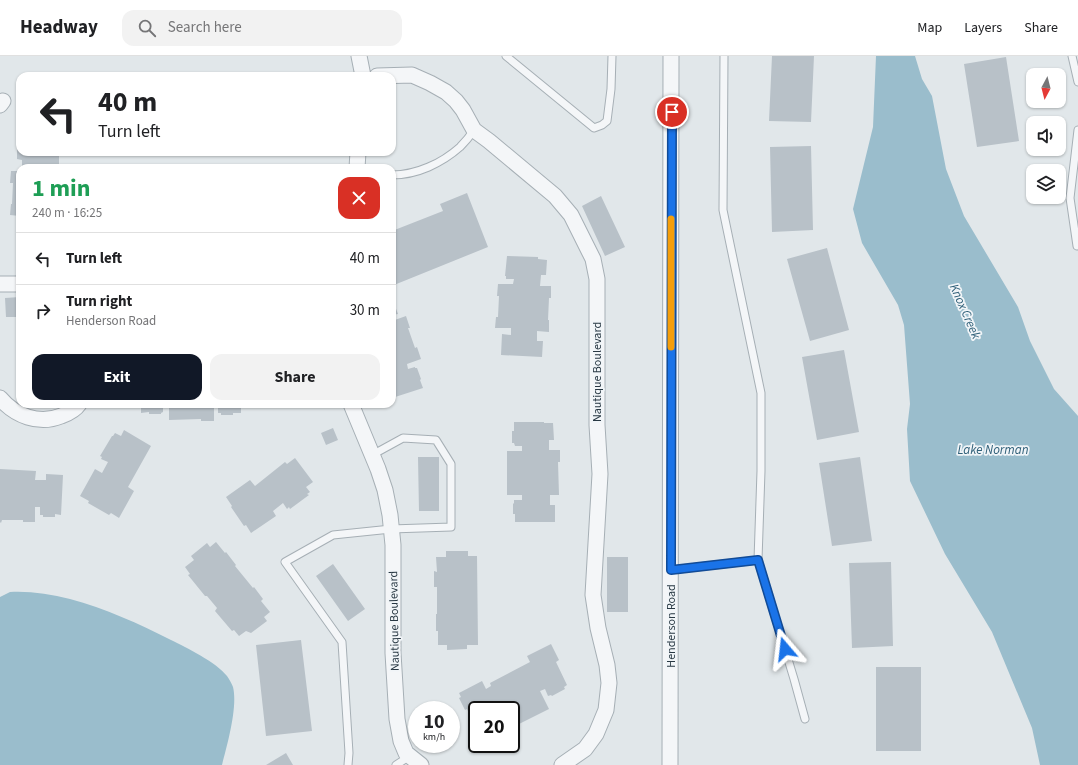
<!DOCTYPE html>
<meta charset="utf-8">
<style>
body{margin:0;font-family:"Source Sans 3",sans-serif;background:#f2f2f2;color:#202124;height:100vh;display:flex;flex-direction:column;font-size:15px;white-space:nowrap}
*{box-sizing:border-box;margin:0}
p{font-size:13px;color:#757577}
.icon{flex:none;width:22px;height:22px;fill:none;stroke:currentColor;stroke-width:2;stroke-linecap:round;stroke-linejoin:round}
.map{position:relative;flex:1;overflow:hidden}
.side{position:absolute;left:16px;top:108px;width:380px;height:244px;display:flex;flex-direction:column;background:#fff;border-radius:12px;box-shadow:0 1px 3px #0004}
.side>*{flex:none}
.top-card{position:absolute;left:16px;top:16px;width:380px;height:84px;border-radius:12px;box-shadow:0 1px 3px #0004;background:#fff;color:#202124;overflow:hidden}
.needle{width:26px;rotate:187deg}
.tools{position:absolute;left:1026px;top:12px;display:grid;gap:8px}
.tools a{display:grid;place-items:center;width:40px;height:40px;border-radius:8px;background:#fff;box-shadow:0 1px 3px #0004;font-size:20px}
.speed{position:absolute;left:408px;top:645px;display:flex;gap:8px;font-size:20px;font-weight:700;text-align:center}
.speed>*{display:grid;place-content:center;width:52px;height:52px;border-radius:50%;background:#fff;box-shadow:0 1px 3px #0004;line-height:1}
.speed small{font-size:10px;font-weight:400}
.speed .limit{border:2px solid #111;border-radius:6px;background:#fff;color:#111}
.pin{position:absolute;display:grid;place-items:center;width:34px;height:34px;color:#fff;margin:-17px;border:2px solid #fff;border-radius:50%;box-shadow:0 1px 4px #0007}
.me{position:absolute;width:44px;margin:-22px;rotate:343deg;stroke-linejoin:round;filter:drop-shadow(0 0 3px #0008)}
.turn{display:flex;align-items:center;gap:14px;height:84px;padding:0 16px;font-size:18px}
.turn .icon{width:52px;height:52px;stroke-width:2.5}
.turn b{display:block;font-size:28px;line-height:34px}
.round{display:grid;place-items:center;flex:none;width:42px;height:42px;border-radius:12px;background:#f2f2f2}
.summary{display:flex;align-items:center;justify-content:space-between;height:68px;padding:0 16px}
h1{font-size:24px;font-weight:700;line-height:30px;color:#1e9e55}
.button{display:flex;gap:8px;margin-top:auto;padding:8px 16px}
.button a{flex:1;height:46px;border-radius:12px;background:#111827;color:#fff;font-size:16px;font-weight:700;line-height:46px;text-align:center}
.button a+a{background:#f2f2f2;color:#202124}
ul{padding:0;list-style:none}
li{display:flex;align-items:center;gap:12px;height:52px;padding:0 16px;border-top:1px solid #e0e0e0}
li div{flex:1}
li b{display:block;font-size:15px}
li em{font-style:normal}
header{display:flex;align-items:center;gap:24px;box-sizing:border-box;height:56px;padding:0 20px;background:#fff;border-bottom:1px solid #e0e0e0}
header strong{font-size:19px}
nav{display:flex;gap:22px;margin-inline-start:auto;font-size:14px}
.search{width:280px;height:36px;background:#f2f2f2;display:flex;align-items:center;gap:10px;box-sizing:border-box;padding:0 14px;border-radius:12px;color:#757577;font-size:15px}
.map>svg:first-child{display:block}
.water{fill:#9abdcc}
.building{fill:#b8c1c8}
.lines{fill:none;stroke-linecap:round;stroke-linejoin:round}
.lane-casing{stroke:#a6afb5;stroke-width:9}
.street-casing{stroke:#a6afb5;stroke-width:17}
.lane{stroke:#f4f6f8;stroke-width:7}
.street{stroke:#f4f6f8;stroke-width:15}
.route-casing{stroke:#114b97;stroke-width:10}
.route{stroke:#1a73e8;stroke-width:7}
.slow{stroke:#f59e0b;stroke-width:7}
.labels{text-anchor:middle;stroke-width:3.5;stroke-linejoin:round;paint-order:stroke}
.street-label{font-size:12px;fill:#283843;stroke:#f1f5f8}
.water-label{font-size:13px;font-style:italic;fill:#306079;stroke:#f1f5f8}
</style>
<header>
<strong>Headway</strong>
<div class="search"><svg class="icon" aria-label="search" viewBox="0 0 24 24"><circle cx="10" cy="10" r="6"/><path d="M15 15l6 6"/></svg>Search here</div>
<nav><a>Map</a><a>Layers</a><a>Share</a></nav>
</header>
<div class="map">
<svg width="1078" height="709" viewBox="0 0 1078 709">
<rect width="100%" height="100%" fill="#e1e7ea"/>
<path class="water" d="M876,0H915L922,23L932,40L946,113L964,160L1018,251L1030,285L1054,333L1078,360V709H1040L1032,672L992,576L945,498L910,425L907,373L910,348L904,269L898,249L862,187L853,153L873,71Z
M10,536C30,535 50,538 70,543C105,552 139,568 171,584C187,592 216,606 227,620C229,623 232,628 233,631C238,651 227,689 222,709H0V541Z"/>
<path class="building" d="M772,0H814L811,66L769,65Z
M1006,1L1019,85L977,91L964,8Z
M17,88L20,89V96H59V109H49V112H22V104L17,103Z
M811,90L813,174L772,176L770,91Z
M11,115H20V160L10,159L11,148H12L13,127H10Z
M467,137L488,191L394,229L392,223V175L443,155L440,148Z
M601,140L625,191L605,200L582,150Z
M16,171H20V186H16Z
M827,192L849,274L810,285L787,203Z
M507,200L538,201V203L547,204L546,219H541L540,230H551V242H549L548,264H549V276L537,275V285H543L542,301L501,299L502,278L511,279V272H495L496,261H498L499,240H497L498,228H513L514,223H506V220H505Z
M20,241V261H6L5,242Z
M392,242L398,258L392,259Z
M406,260L410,272H408L415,292L417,291L421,303L407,308L408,313L415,311V312H417L421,323L420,324L423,332L392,342V265Z
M844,294L859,376L817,384L802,301Z
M141,348H163V356L161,357V358H149V356L141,357Z
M169,348H214V365H201V363L169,364Z
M218,348H241V357H233V359H221V357H218Z
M514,366H544V367H553L554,384H549V394H560V406H558L559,439H550V449H555V466H515V458H513V448L514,447V444H522V439H507V395H522V390H515L514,387H512V375H514Z
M333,372L338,384L326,389L321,377Z
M124,374L151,390L128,431L134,435L119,462L111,457L109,459L88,447L89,445L80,440L95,413L102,417L108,406L101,403L102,401L100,400L112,380H113L115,377L121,380Z
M418,401H439V455H419Z
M860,401L872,485L832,490L819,407Z
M295,402L313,426L306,431L310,436L307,438L309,439L290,453L289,451L287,453L283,447L273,455L276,460L251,477L246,469L244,470L231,451L232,450L226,441L250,424L255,430L285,406L287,408Z
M0,413L36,415L35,424H46V418L63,419L61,459L55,458V461H43V459H40V451H35V466H23V464H2L1,467L0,466Z
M216,486L225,497L226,496L236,509L235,510L253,532L254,531L263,543L261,545L270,556L264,561L267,565L251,577L246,575L239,580L234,574L232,575L215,555L217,552L207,540H205L188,519L190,518L185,511L194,504L191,500L207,487L210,491Z
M446,495H468V500H477L478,589H467V593L447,594V589H438V575H436V558H437V531H434V515L437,516L436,501H446Z
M607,501H628V556H607Z
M891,506L893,590L852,592L849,507Z
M333,508L365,553L348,565L316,520Z
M301,584L312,675L266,680L256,589Z
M551,588L559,604L556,606L567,629L564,631L565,633L552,640L551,639L548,640L545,633L540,635L549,653L513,671L511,668V654H477V660L473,653L468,655L467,653L465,654L459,642L461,641L459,637L482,625L486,633L491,630L490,627L530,606L527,600Z
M876,611H921V695H876Z
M286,697L293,709H266Z"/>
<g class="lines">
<defs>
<path id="lane" d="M506,0L594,72L602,69L607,65L611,33L612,0
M724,0L723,154L761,337V415L758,504L794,623L805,663
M1072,0L1078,26
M392,119C417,119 442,107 460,91C465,86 470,80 474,74
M1077,190L1070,142L1078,74
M671,514L758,504
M348,709L349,697L342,586L285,506L333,479L391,473L451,471V408L436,384L403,382L372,399
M396,709L410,700"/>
<path id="street" d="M359,0L363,20
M377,20L412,19L430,27L446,36L456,45L463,54L474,74L489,85L555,140L571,159L593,203L597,223V369L600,418L593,539L598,572L607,609L609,627L606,654L596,678L585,693L562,709
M0,49L3,45
M357,112L358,96
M0,228H20
M0,342C15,360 39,369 61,360C69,357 75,354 79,348
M351,348L378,413L385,434L390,459L393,489V597L397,663L401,685L406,697L421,709
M670,709L671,0"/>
</defs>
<use href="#lane" class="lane-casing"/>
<use href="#street" class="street-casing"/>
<use href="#lane" class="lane"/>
<use href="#street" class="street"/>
</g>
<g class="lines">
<defs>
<path id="route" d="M672,56L671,514L758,504L785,593"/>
</defs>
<use href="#route" class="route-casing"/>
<use href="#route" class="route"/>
<path class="slow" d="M671,291V163"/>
</g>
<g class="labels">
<g class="street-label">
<text transform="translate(597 316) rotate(-90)" y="4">Nautique Boulevard</text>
<text transform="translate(394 565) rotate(-91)" y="4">Nautique Boulevard</text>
<text transform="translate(671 570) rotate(-90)" y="4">Henderson Road</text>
</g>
<g class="water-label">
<text transform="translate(966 255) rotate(66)" y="5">Knox Creek</text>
<text x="993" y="398">Lake Norman</text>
</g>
</g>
</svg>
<div class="tools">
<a><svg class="needle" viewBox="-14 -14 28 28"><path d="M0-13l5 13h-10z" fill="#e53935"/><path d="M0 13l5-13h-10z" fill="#757577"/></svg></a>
<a><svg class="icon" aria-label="sound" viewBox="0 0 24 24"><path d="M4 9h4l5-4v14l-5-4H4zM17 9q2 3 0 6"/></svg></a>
<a><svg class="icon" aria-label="layers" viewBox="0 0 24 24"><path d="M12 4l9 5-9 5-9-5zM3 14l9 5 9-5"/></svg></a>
</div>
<div class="speed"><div>10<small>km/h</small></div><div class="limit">20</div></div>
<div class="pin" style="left:672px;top:56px;background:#d93025"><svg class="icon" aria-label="arrive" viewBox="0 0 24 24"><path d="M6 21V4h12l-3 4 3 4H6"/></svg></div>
<svg class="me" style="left:785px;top:593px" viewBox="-20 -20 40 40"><path d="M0-17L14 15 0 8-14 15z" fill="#1a73e8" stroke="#fff" stroke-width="4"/></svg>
<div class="top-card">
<div class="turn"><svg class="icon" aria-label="left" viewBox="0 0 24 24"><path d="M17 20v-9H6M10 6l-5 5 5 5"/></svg><div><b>40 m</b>Turn left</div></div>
</div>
<section class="side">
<div class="summary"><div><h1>1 min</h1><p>240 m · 16:25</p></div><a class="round" style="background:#d93025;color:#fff"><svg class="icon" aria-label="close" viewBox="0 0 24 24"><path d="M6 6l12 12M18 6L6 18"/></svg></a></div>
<ul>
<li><svg class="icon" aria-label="left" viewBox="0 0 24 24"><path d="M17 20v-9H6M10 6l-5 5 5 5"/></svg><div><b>Turn left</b></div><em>40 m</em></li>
<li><svg class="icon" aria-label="right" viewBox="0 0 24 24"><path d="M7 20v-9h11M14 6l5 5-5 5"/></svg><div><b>Turn right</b><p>Henderson Road</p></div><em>30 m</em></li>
</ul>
<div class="button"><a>Exit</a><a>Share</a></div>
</section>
</div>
